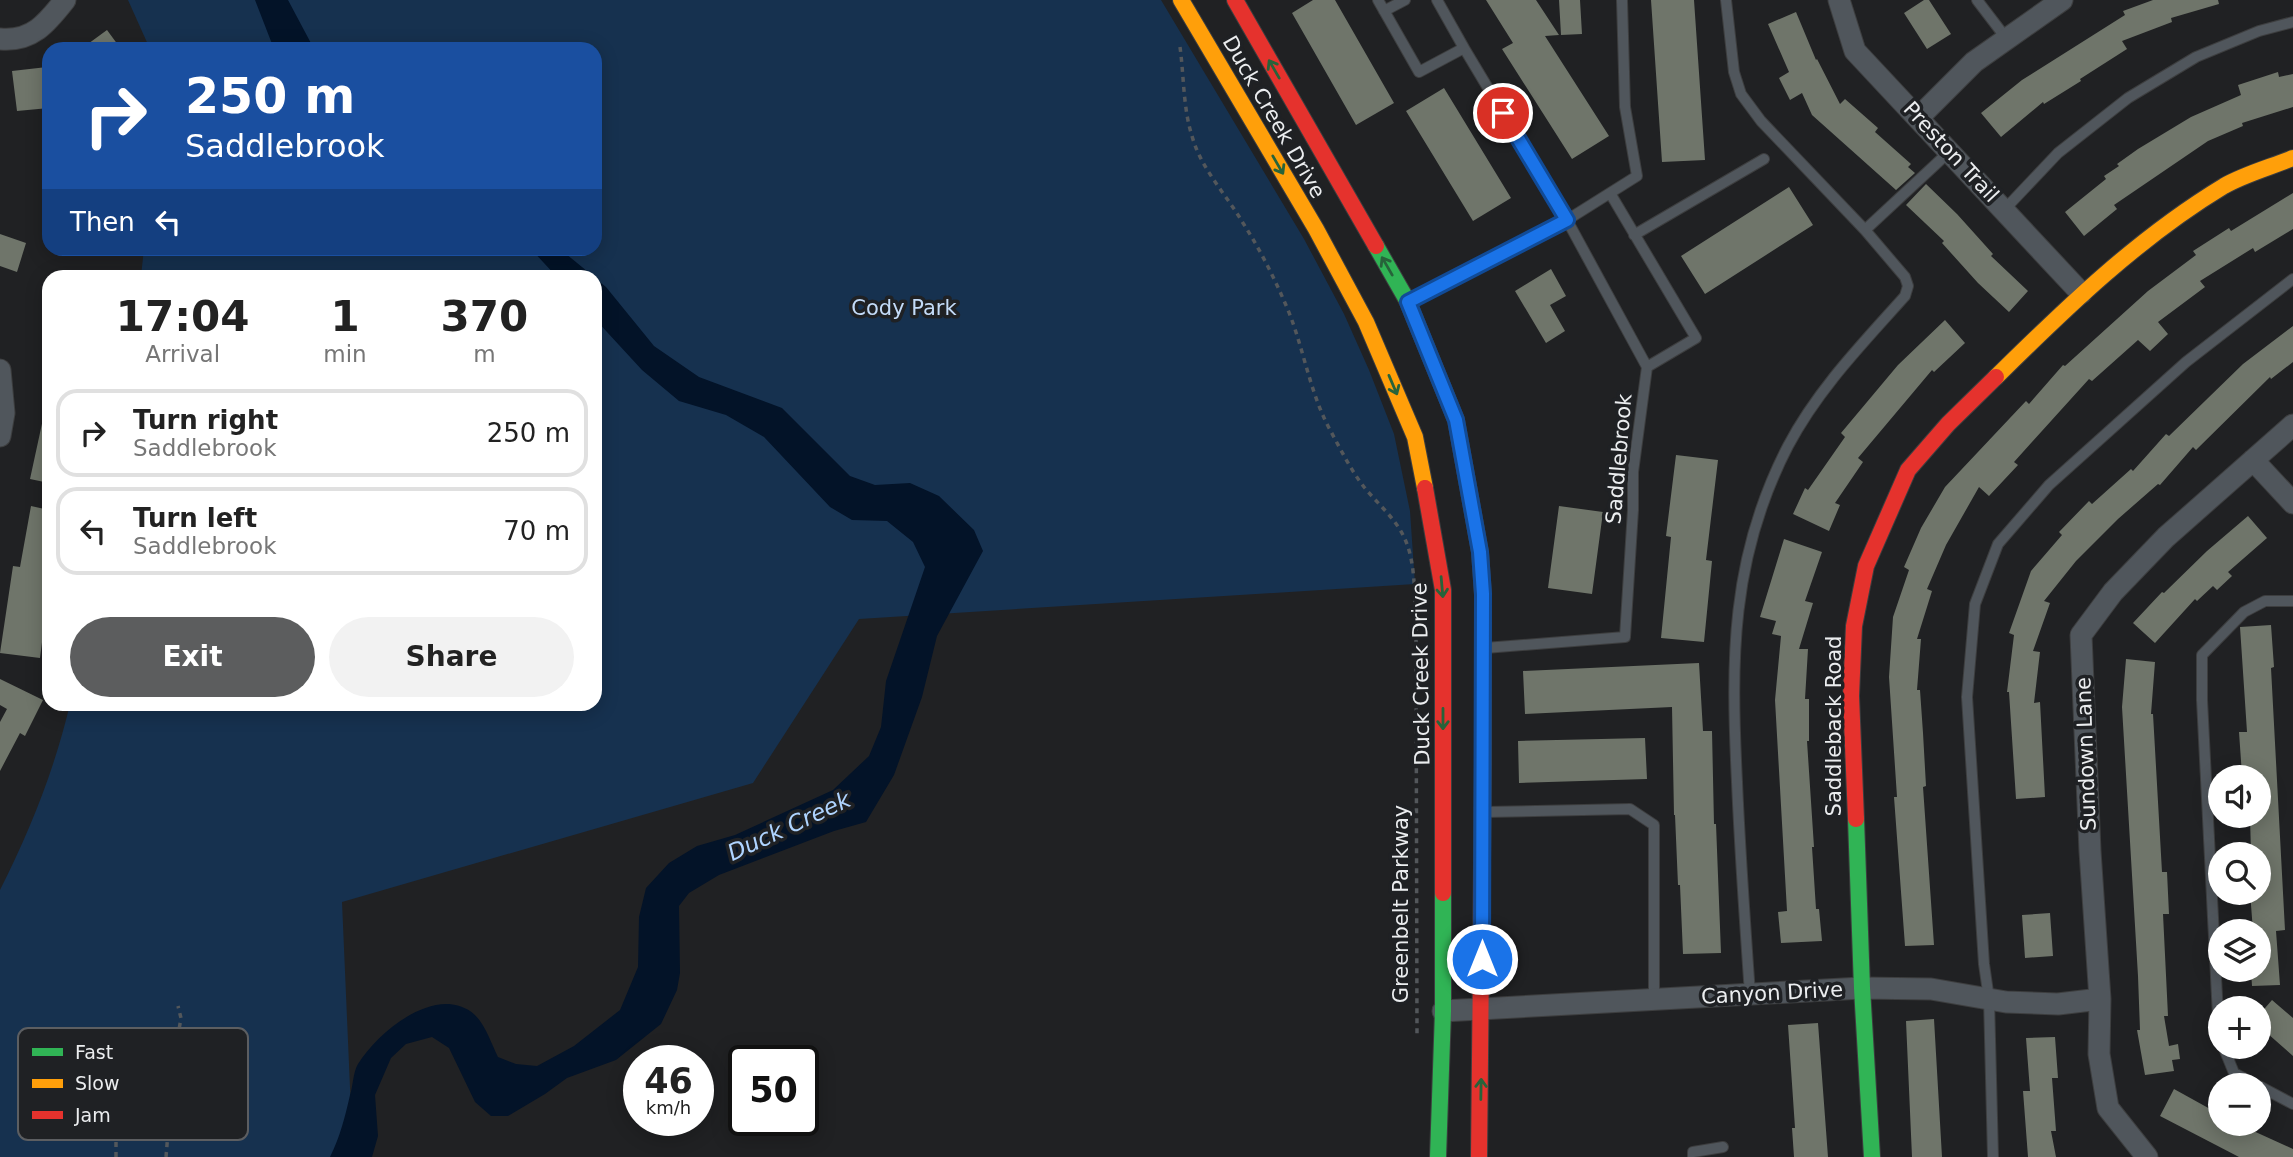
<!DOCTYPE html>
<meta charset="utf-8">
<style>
body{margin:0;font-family:"DejaVu Sans",sans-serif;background:#f2f2f2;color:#222;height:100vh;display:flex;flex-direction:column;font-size:26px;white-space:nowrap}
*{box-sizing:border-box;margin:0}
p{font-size:23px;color:#767676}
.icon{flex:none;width:38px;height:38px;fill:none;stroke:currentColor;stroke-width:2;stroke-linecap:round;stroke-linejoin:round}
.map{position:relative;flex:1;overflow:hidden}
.panel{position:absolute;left:42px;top:270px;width:560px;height:441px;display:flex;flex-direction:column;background:#fff;border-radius:21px;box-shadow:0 4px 18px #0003}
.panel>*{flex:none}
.hud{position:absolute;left:42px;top:42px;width:560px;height:214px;border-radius:21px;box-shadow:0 4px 18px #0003;background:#1a4fa0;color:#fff;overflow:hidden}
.fabs{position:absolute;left:2208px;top:765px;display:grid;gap:14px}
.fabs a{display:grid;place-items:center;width:63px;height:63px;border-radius:50%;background:#fff;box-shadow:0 4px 18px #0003;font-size:35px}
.speed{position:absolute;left:623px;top:1045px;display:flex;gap:14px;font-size:35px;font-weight:700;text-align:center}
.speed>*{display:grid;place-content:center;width:91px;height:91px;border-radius:50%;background:#fff;box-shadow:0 4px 18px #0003;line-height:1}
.speed small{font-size:18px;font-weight:400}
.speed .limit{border:4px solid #111;border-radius:10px;background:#fff;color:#111}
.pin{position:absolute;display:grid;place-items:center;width:60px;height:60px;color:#fff;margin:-30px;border:4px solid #fff;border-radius:50%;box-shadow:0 2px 7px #0007}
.me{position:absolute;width:77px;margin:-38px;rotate:0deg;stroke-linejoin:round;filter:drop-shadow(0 0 5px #0008)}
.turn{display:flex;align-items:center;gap:24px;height:147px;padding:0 28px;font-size:32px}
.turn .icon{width:91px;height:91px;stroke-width:2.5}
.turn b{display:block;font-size:49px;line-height:60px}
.then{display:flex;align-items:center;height:66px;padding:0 28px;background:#0003;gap:14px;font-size:26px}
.eta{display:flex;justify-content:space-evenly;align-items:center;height:119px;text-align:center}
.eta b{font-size:42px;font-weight:800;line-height:49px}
.cta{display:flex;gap:14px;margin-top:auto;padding:14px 28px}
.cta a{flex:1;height:80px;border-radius:42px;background:#5c5d5e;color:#fff;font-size:28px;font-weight:800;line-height:80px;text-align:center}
.cta a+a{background:#f2f2f2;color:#222}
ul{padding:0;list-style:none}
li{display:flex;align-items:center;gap:21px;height:88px;margin:0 14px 10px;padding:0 14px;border:4px solid #e0e0e0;border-radius:21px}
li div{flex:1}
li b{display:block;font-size:26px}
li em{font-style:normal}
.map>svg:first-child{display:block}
.green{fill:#16314f}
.water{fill:#031328}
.building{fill:#6f756a}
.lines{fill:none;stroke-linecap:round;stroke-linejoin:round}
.lane-casing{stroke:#3d3e3f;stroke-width:12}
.street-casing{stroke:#3d3e3f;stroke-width:23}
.fast-casing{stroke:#3d3e3f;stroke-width:18}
.slow-casing{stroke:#3d3e3f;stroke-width:18}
.jam-casing{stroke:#3d3e3f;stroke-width:18}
.path{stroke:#53575b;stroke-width:3.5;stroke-dasharray:5 5;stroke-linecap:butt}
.lane{stroke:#50565c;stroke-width:10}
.street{stroke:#50565c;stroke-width:21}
.fast{stroke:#30b455;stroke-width:16}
.slow{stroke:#ff9f0a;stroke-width:16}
.jam{stroke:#e5322d;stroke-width:16}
.oneway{stroke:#27633a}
.route-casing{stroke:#114b97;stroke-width:18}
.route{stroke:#1a73e8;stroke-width:12}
.labels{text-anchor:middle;stroke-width:7;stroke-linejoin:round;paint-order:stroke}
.street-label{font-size:21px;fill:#ebedef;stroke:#1f2124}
.park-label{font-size:21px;fill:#c3dbf8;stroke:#1f2124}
.water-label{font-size:23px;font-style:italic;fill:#afd4ff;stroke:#1f2124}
.key{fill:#1f2124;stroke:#5c5e61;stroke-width:2}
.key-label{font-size:19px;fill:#ebedef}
</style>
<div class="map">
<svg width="2293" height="1157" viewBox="0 0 2293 1157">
<rect width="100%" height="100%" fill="#202123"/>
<path class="green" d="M128,0H1161L1304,239L1344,314L1369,370L1394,434L1410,511L1415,584L859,619L753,783L342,902L353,1157H0V890C30,831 55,768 70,704H595V276H141L144,249L595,248V49H150Z"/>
<path class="water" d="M255,0H288L313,47L316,49H274Z
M531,249H560L593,276H556Z
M595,278L606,287L654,346L699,377L782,408L850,476L875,485L910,483L939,496L974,530L983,551L937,636L922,697L894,775L866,822L834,831L719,875L689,893L679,906L680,973L677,990L661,1024L616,1060L567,1078L545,1094L508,1116H491L475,1102L449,1048L432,1037L406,1044L391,1058L375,1095L378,1136L372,1157H330C340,1137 345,1117 350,1095C353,1086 353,1072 358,1064C377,1033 433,986 470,1011C484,1020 491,1043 498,1057L516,1064L537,1066L574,1046L620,1010L638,967L639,917L646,888L669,863L697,846L735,835L833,790L869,756L881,727L886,681L925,567L913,542L887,521L852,520L830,507L764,437L726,415L679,401L642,370L595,319Z"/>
<path class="building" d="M1313,0H1335L1394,103L1356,125L1292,13Z
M1486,0H1536L1559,35L1545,36L1609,136L1572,159L1502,49L1513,43Z
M1559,0H1580L1582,34L1561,35Z
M1651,0H1694L1705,160L1662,162Z
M1924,0H1929L1951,34L1927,49L1904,13Z
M2153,0H2218L2219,4L2171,18L2172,22L2122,41L2127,49L2080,79L2081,81L2044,104L2043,102L2001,137L1981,113L2022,80L2125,15L2123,11Z
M1796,12L1816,60L1817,59L1840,104L1845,99L1878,128L1875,132L1911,164L1908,167L1915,173L1896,190L1812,115L1802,93L1790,100L1779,78L1789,72L1768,24Z
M107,30L121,49H81Z
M47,67L49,108L17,111L12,71Z
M2278,72L2279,77L2293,74V107L2242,123L2243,126L2208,141L2114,205L2117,209L2084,236L2065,212L2106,179L2104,176L2119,166L2117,164L2138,149L2191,117L2241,95L2238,85Z
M1444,88L1511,198L1473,221L1406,111Z
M1926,184L1957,214L1993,254L1991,256L2028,291L2009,312L1978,283L1942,243L1944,241L1906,205Z
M1789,187L1813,225L1705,294L1681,256Z
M2293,193V229L2255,252L2253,248L2200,281L2205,287L2158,322L2168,334L2150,351L2138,340L2092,381L2089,379L2014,462L2018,465L1989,496L1979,487L1946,545L1927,589L1932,591L1917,639H1921L1917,690H1920L1923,733L1926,786L1923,787L1934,945L1905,946L1894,797H1897L1889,677L1893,617L1909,570L1904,567L1921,528L1945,487L2026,401L2029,404L2063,365L2065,366L2148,291L2196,255L2193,251L2229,228L2231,231Z
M0,234L26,243L17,272L0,266Z
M1551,269L1566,296L1550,305L1565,331L1546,343L1515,291Z
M1945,320L1965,343L1934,372L1932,370L1858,458L1863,462L1835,503L1840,505L1829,531L1793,514L1805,488L1808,490L1845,437L1841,433L1898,365Z
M2293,326V362L2271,379L2270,377L2196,450L2193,447L2160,485L2158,484L2118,519L2076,561L2044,601L2050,603L2033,651L2040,652L2034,703L2040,702L2045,797L2016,799L2009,692H2007L2014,635L2009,633L2031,571L2062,535L2059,532L2089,501L2092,504L2131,469L2133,471L2166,434L2169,436L2243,364Z
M43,419L49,420V483L30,479Z
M1676,455L1718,460L1706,560L1712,561L1704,642L1661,638L1671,537L1666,536Z
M31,506L49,510V587L40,658L0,653L13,566L20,567Z
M1559,506L1603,512L1592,594L1548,588Z
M2248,516L2267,538L2228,572L2232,576L2217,590L2213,586L2197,601L2195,599L2155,643L2133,623L2162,592L2164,593L2207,551Z
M1784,539L1822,552L1805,601L1813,603L1799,649H1808L1805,699H1809V741H1807L1814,847H1812L1816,909H1819L1822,941L1781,943L1778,912L1787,911L1775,700L1781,636L1772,634L1776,621L1760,617Z
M2271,625L2274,667L2271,668L2285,930L2276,931L2280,985L2252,986L2251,970H2259V931H2253L2250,892H2259V854H2251L2250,816H2259V774L2242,775L2239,732H2247L2240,627Z
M2126,659L2155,662L2151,714H2153L2162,872H2167L2169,914H2163L2168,1016H2164L2169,1046L2178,1044L2180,1059L2172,1060L2174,1071L2145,1075L2137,1030H2140L2138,976L2122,707Z
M1699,663L1703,731H1712L1714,824H1716L1721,953L1683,954L1680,885H1678L1675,815H1674L1672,707L1525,714L1523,671Z
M0,679L43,700L25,736L20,733L0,771V722L7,709L0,705Z
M1645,738L1647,779L1519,783L1518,741Z
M2050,913L2053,956L2025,958L2022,915Z
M2272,1000L2293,1018V1056L2259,1026V1015Z
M1934,1019L1942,1157H1912L1906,1021Z
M1818,1023L1828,1157H1794L1792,1128H1795L1788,1025Z
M2055,1037L2058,1078H2052L2056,1131H2051L2056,1157H2028L2023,1091H2030L2026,1038Z
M2174,1089L2221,1115V1124H2238L2293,1149V1157H2239L2160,1116Z"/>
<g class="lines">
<defs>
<path id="lane" d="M1378,0L1419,72L1464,48L1567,220L1647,367
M1437,0L1464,48
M1726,0L1734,72L1741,94L1761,121L1865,230L1905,277L1908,286L1905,296C1863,343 1818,389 1788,446C1730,558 1731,660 1737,782C1740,853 1745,923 1750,994
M1977,0L2006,38
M1384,11L1405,0
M2005,209L2058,153L2128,98L2196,57L2259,31L2293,22
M1865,230L1950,151
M1634,235L1764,159
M1410,300L1567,220L1637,176L1625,107L1622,0
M1485,648L1625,637L1633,510V472L1647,367L1696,338L1610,193
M1485,812L1630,809L1654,825V999
M2221,1041L2219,1036L2202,700V655L2244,612L2265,601H2293
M2223,1046L2234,1073L2257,1085
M2259,1086L2293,1104
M1693,1157V1152L1723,1147
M1993,1157L1989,999L1984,964L1967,697L1975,604L1998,544L2049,485L2186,362L2293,279"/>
<path id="street" d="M1839,0L1855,51L2081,293
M0,39C32,42 47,23 65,0
M1919,117L1974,62L2062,0
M0,370L4,413L0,436
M2253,460L2293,503
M1443,1011L1862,988L1931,989L2006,1002L2058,1004L2100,999
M2147,1157L2108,1108L2099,1054L2100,999L2090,851L2081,635L2113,592L2166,537L2293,425"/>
<path id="fast" d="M1376,246L1408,302L1456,420L1480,552L1483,595V763
M1856,819L1862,988L1872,1157
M1438,1157L1443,1011V893"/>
<path id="slow" d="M1181,0L1316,229L1366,322L1415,437L1425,488
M1996,377C2067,307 2138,238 2224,186C2245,174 2271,167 2293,158"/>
<path id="jam" d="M1235,0L1376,246
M1425,488L1443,590V893
M1856,819L1851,696L1854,626L1866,566L1908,470L1948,424L1996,377
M1479,1157L1483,763"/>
</defs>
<use href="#lane" class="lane-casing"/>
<use href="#street" class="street-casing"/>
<use href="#fast" class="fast-casing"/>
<use href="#slow" class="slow-casing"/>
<use href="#jam" class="jam-casing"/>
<path class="path" d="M1180,47C1184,76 1183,108 1192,136C1201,169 1226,194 1243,223C1259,248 1273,275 1285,303C1303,343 1308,388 1329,428C1340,448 1350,469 1364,487C1377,503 1395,518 1404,537C1416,562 1414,594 1416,621L1417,1034
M116,1157V1136L131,1077L142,1070L173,1059
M166,1157L174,1059L181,1018L178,1006"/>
<use href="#lane" class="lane"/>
<use href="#street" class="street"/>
<use href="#fast" class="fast"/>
<use href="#slow" class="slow"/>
<use href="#jam" class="jam"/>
</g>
<defs><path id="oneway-shaft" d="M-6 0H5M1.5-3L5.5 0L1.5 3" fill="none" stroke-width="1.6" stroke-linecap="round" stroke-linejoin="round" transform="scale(1.75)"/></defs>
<g class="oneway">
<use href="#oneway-shaft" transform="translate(1274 69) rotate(-120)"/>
<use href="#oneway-shaft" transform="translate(1278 165) rotate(60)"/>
<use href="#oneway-shaft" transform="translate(1387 266) rotate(-120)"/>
<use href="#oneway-shaft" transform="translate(1393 385) rotate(67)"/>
<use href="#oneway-shaft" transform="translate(1442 587) rotate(85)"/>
<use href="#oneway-shaft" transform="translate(1443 719) rotate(90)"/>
<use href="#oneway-shaft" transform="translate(1481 1089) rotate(-89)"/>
</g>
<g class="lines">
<defs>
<path id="route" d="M1482,959L1483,594L1480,552L1456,420L1408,302L1567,220L1503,113"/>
</defs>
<use href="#route" class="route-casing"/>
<use href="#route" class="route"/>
</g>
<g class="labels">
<g class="street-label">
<text transform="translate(1274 117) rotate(60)" y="7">Duck Creek Drive</text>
<text transform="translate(1951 152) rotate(47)" y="7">Preston Trail</text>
<text transform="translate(1619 459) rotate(-85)" y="7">Saddlebrook</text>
<text transform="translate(1421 674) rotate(-91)" y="7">Duck Creek Drive</text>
<text transform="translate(1834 726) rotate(-90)" y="7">Saddleback Road</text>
<text transform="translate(2086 754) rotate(-92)" y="7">Sundown Lane</text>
<text transform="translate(1401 904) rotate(-90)" y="7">Greenbelt Parkway</text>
<text transform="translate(1772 993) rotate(-3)" y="7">Canyon Drive</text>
</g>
<g class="park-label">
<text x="904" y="315">Cody Park</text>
</g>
<g class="water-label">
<text transform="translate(789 826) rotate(-25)" y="8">Duck Creek</text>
</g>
</g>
<rect x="18" y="1028" width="230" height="112" rx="10" class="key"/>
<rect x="32" y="1048" width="31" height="8" fill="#30b455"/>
<rect x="32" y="1079" width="31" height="9" fill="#ff9f0a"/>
<rect x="32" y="1111" width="31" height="8" fill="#e5322d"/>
<g class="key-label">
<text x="75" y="1059">Fast</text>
<text x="75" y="1090">Slow</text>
<text x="75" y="1122">Jam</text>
</g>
</svg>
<div class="fabs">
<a><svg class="icon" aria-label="sound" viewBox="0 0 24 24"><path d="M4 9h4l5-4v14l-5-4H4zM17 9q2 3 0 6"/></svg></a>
<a><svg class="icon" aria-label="search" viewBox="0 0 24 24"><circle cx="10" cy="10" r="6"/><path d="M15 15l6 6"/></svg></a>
<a><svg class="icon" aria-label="layers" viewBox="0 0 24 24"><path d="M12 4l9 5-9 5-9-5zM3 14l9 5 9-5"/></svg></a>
<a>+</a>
<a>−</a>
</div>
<div class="speed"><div>46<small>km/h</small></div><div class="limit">50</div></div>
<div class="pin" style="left:1503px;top:113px;background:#d93025"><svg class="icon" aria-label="arrive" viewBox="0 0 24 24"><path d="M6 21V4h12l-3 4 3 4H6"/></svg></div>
<svg class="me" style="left:1482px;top:959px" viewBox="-20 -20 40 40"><circle r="17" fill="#1a73e8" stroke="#fff" stroke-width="3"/><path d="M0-11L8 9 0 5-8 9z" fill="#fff"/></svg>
<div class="hud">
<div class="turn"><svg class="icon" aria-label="right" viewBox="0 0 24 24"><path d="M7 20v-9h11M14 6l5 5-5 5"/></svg><div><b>250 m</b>Saddlebrook</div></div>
<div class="then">Then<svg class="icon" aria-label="left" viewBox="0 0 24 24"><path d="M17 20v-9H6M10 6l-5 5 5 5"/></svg></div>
</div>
<section class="panel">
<div class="eta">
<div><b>17:04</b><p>Arrival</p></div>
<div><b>1</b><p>min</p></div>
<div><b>370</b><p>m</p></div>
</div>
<ul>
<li><svg class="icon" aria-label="right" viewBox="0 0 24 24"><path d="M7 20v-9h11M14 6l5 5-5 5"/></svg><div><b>Turn right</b><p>Saddlebrook</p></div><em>250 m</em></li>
<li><svg class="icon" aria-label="left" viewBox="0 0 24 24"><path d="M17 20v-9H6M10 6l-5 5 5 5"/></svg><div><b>Turn left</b><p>Saddlebrook</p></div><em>70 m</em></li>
</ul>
<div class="cta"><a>Exit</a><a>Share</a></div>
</section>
</div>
